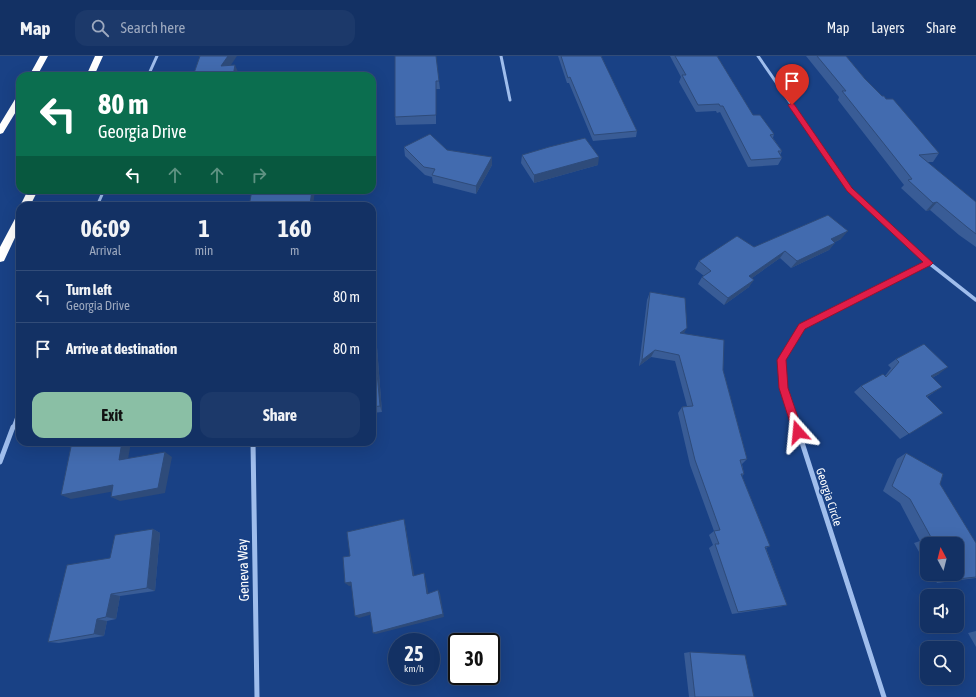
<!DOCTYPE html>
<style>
body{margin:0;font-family:"Asap Condensed",sans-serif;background:#1c396a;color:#f1f3f6;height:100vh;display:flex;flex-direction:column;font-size:15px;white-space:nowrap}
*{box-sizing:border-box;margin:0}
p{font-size:13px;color:#9da9bf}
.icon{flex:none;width:22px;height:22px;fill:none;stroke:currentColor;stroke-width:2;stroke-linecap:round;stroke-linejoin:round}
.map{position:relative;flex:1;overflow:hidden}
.details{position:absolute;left:16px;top:146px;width:360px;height:244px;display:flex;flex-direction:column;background:#133164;border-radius:12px;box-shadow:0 4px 16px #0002,0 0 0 1px #324c78}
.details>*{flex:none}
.guide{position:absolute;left:16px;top:16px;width:360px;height:122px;border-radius:12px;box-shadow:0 4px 16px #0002,0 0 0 1px #324c78;background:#0b6e4f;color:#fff;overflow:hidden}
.needle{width:26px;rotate:353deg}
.fabs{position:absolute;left:920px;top:481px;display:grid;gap:8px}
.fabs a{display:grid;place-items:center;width:44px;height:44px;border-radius:8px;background:#133164;box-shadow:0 4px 16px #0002,0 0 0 1px #324c78;font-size:20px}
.speed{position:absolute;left:388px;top:577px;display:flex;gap:8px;font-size:20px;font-weight:700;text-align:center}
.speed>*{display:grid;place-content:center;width:52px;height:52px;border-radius:50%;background:#133164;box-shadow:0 4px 16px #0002,0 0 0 1px #324c78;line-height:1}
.speed small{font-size:10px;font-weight:400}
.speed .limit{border:2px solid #111;border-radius:6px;background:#fff;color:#111}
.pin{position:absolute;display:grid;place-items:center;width:34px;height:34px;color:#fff;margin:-41px -17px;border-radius:50% 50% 50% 0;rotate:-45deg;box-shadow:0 0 4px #0007}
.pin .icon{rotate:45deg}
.me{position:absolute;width:44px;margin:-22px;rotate:342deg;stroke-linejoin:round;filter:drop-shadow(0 0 3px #0008)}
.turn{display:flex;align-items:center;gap:14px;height:84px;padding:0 16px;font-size:18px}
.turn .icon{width:52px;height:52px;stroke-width:2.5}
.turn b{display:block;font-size:28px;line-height:34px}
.lanes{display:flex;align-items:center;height:38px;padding:0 16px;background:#0003;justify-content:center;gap:20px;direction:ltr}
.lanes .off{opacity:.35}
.eta{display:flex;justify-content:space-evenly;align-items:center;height:68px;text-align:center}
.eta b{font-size:24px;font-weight:700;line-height:28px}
.action{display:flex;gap:8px;margin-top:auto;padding:8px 16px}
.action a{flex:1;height:46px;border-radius:12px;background:#8abfa5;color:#111;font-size:16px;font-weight:700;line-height:46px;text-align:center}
.action a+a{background:#1c396a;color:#f1f3f6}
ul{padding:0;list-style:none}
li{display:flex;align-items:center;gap:12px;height:52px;padding:0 16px;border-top:1px solid #324c78}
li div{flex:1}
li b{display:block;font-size:15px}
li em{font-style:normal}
header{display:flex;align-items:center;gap:24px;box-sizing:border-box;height:56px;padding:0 20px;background:#133164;border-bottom:1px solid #324c78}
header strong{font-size:19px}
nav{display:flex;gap:22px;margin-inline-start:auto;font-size:14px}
.search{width:280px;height:36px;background:#1c396a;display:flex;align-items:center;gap:10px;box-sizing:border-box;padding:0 14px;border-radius:12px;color:#9da9bf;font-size:15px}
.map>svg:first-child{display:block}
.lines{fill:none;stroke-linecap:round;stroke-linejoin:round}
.street-far2{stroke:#9fbdec;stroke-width:3}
.street-far1{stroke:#9fbdec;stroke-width:3.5}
.street{stroke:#9fbdec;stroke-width:5}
.highway{fill:#fff;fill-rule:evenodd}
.wall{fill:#395c96}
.shaded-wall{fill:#2e4b7a}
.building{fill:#426baf;stroke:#2e4b7a}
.route{fill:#e11d48;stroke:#92132f}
.labels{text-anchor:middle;stroke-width:3;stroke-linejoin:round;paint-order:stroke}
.street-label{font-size:12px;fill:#fff;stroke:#194185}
.near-street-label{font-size:14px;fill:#fff;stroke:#194185}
</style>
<header>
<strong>Map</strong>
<div class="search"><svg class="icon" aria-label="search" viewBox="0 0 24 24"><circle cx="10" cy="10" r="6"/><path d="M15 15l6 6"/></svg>Search here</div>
<nav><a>Map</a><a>Layers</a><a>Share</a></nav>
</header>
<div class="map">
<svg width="976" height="641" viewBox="0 0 976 641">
<rect width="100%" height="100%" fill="#194185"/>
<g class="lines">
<path class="street-far2" d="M501,0L510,44
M758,0L850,133L882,163
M148,20L157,0
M97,150L104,134"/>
<path class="street-far1" d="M881,162L929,207L976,244
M13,372L20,353
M797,372L784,332L781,304L802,271L929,207"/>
<path class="street" d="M797,371L884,641
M253,386L257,641
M0,406L13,371"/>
<path class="highway" d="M40,0H48L37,20H29Z
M95,0H103L94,20H86Z
M17,40H20V49L3,77L0,78V68Z
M28,134H38L30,150H20Z
M20,158V171L4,205L0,206V191L17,159Z"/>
</g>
<path class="wall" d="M395,0L439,25L440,33H436V68L396,69L395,61Z
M558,0H601L637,75L636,81L593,85L569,27H567Z
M670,0H717L753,59L774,78L773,82L782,95L780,99L782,102L778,109L748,111L720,56L717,57L716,55L696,56L679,26L681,21Z
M806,0H846L865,23L882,40L886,43L939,97L933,106H927L976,146V191L959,179L930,154L926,155L901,132L904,129L838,44L839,41Z
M404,91L447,94L492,109L476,138L433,127L432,121L425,119L405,100Z
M522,99L598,109L534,127L521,107Z
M841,183L835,186L829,194L791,212L780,202L752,222L749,231L724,249L698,228L702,221L704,220L695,213L699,205L754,191Z
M650,236L684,277L723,314L747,403L742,408L744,418L742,420L770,490L766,492L787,549L779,551L732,558L709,492L713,489L709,479L714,475L690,409L678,357L682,351L687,350L675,305L651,301L639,310L647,244Z
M372,284L377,291L382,356L372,357Z
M896,303L939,318L932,322L933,337L927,341L943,357L900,383L854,336L861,330L885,320L891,312L888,309Z
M906,397L940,428L976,487V522L937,527L932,518H957V488H927V510L914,487L920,485L900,447L883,435L897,403Z
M153,473L160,477L155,535L120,540L116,563L107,565L104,580L59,587L48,586L110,502Z
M976,575V591L968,577Z
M690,596L754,641H689L684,597Z"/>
<path class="shaded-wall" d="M228,0H237L225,18L221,10Z
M235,9L239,18L238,20H233Z
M492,101V109L476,138V130Z
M599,101L598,109L534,127V119Z
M312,134H315L313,150H310V149Z
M937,146L930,154L926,155L933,147Z
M848,175L841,183L825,191L831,183Z
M835,187L829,194L791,212L797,205Z
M785,195L780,202L745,227L749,220Z
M754,224L749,231L724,249L728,242Z
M687,272L683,279L680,277Z
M374,284L377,291L382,356L380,350Z
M655,294L651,301L639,310L642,304Z
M948,311L939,318L922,327L931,320Z
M942,331L933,337L917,346L926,340Z
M122,386H131L127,409L119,404Z
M165,396L172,401L165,437L120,445L111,441Z
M113,429L121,434L71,443L61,439Z
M404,463L405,467L415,523L413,520Z
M153,473L160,477L155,535L147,532Z
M424,517L425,520L429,540L427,538Z
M351,526L355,529L349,530L345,527Z
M438,534L440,537L444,561L376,578L373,577Z
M111,538L120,540L116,563L106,561Z
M370,556L373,558L359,562L355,560Z
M97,563L107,565L104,580L94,578Z"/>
<path class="building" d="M200,0H228L221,10L235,9L233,20H193Z
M395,0H436L439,25H436V59L395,61Z
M561,0H601L637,75L594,79L570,21L568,22Z
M675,0H717L753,59H760L774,78L770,79L782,95H778L782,102L751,104L723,50H720L719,48L698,49L682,19H686Z
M817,0H846L865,23L882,40H884L886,43H893L939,97L919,99L976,146V178L967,171L937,146L933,147L908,124L912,123L842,35H846Z
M430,78L447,94L492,101L476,130L432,119L435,113L424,111L404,91Z
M585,82L599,101L534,119L522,99L549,91Z
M252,134H312L310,149L300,150H249Z
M828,159L848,175L831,183L835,187L797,205L785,195L749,220L754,224L728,242L702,221L711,215L699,205L737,180L754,191Z
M650,236L685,242L687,272L680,277L724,284L723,314L747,403L740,404L744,418H741L770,490L765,491L787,549L738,556L715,488H719L714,475L720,474L695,404L682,351L693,350L679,299L655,294L642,304Z
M372,284H374L380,350L372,351Z
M924,288L948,311L931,320L942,331L926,340L943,357L909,378L861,330L883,318L886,321L899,306L896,303Z
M72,386H122L119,404L165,396L158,432L111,441L113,429L61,439Z
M906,397L943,418L940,428L976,487V521L948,524L944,518H957V488H927L925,483H932L910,443L892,430Z
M404,463L413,520L424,517L427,538L438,534L443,558L373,577L370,556L355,560L351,526L345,527L343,501L350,500L347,476Z
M153,473L147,532L111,538L106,561L97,563L94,578L48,586L67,509L110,502L115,479Z
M690,596L745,599L754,641H695Z"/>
<path class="route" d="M792,47L794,48L852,132L933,207L931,209L805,273L786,304L788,332L803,376L801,379L798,381L794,379L793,376L779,332L777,304L799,268L923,206L847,135L788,49Z"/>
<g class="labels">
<g class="street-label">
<text transform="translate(829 441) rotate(72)" y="4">Georgia Circle</text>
</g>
<g class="near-street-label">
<text transform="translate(243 514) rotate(-92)" y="5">Geneva Way</text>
</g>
</g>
</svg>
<div class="fabs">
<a><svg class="needle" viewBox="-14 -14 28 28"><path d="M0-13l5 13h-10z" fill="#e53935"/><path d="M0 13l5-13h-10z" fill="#9da9bf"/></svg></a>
<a><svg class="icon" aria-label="sound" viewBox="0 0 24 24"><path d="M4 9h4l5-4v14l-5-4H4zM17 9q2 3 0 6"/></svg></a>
<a><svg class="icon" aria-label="search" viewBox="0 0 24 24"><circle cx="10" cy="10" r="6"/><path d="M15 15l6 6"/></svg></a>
</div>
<div class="speed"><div>25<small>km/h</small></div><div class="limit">30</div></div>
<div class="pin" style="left:792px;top:49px;background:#d93025"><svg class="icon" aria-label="arrive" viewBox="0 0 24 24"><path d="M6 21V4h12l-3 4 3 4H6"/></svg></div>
<svg class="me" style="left:798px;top:376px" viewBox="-20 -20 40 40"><path d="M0-17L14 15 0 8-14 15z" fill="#e11d48" stroke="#fff" stroke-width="4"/></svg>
<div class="guide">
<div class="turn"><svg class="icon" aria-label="left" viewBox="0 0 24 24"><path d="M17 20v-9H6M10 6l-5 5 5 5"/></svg><div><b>80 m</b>Georgia Drive</div></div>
<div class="lanes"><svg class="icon" aria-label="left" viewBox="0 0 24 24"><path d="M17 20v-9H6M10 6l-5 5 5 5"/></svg><svg class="icon off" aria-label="ahead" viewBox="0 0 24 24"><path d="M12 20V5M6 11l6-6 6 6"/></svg><svg class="icon off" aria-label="ahead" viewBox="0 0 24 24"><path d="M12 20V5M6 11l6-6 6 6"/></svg><svg class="icon off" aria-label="right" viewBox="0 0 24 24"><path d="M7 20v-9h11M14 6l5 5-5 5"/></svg></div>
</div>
<section class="details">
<div class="eta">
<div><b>06:09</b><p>Arrival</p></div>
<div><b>1</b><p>min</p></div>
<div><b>160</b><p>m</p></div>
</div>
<ul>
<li><svg class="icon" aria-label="left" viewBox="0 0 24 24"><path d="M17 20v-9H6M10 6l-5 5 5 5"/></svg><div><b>Turn left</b><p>Georgia Drive</p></div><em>80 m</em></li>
<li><svg class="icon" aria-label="arrive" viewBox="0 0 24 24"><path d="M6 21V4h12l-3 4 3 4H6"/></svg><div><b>Arrive at destination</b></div><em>80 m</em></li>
</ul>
<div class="action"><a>Exit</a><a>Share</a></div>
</section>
</div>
